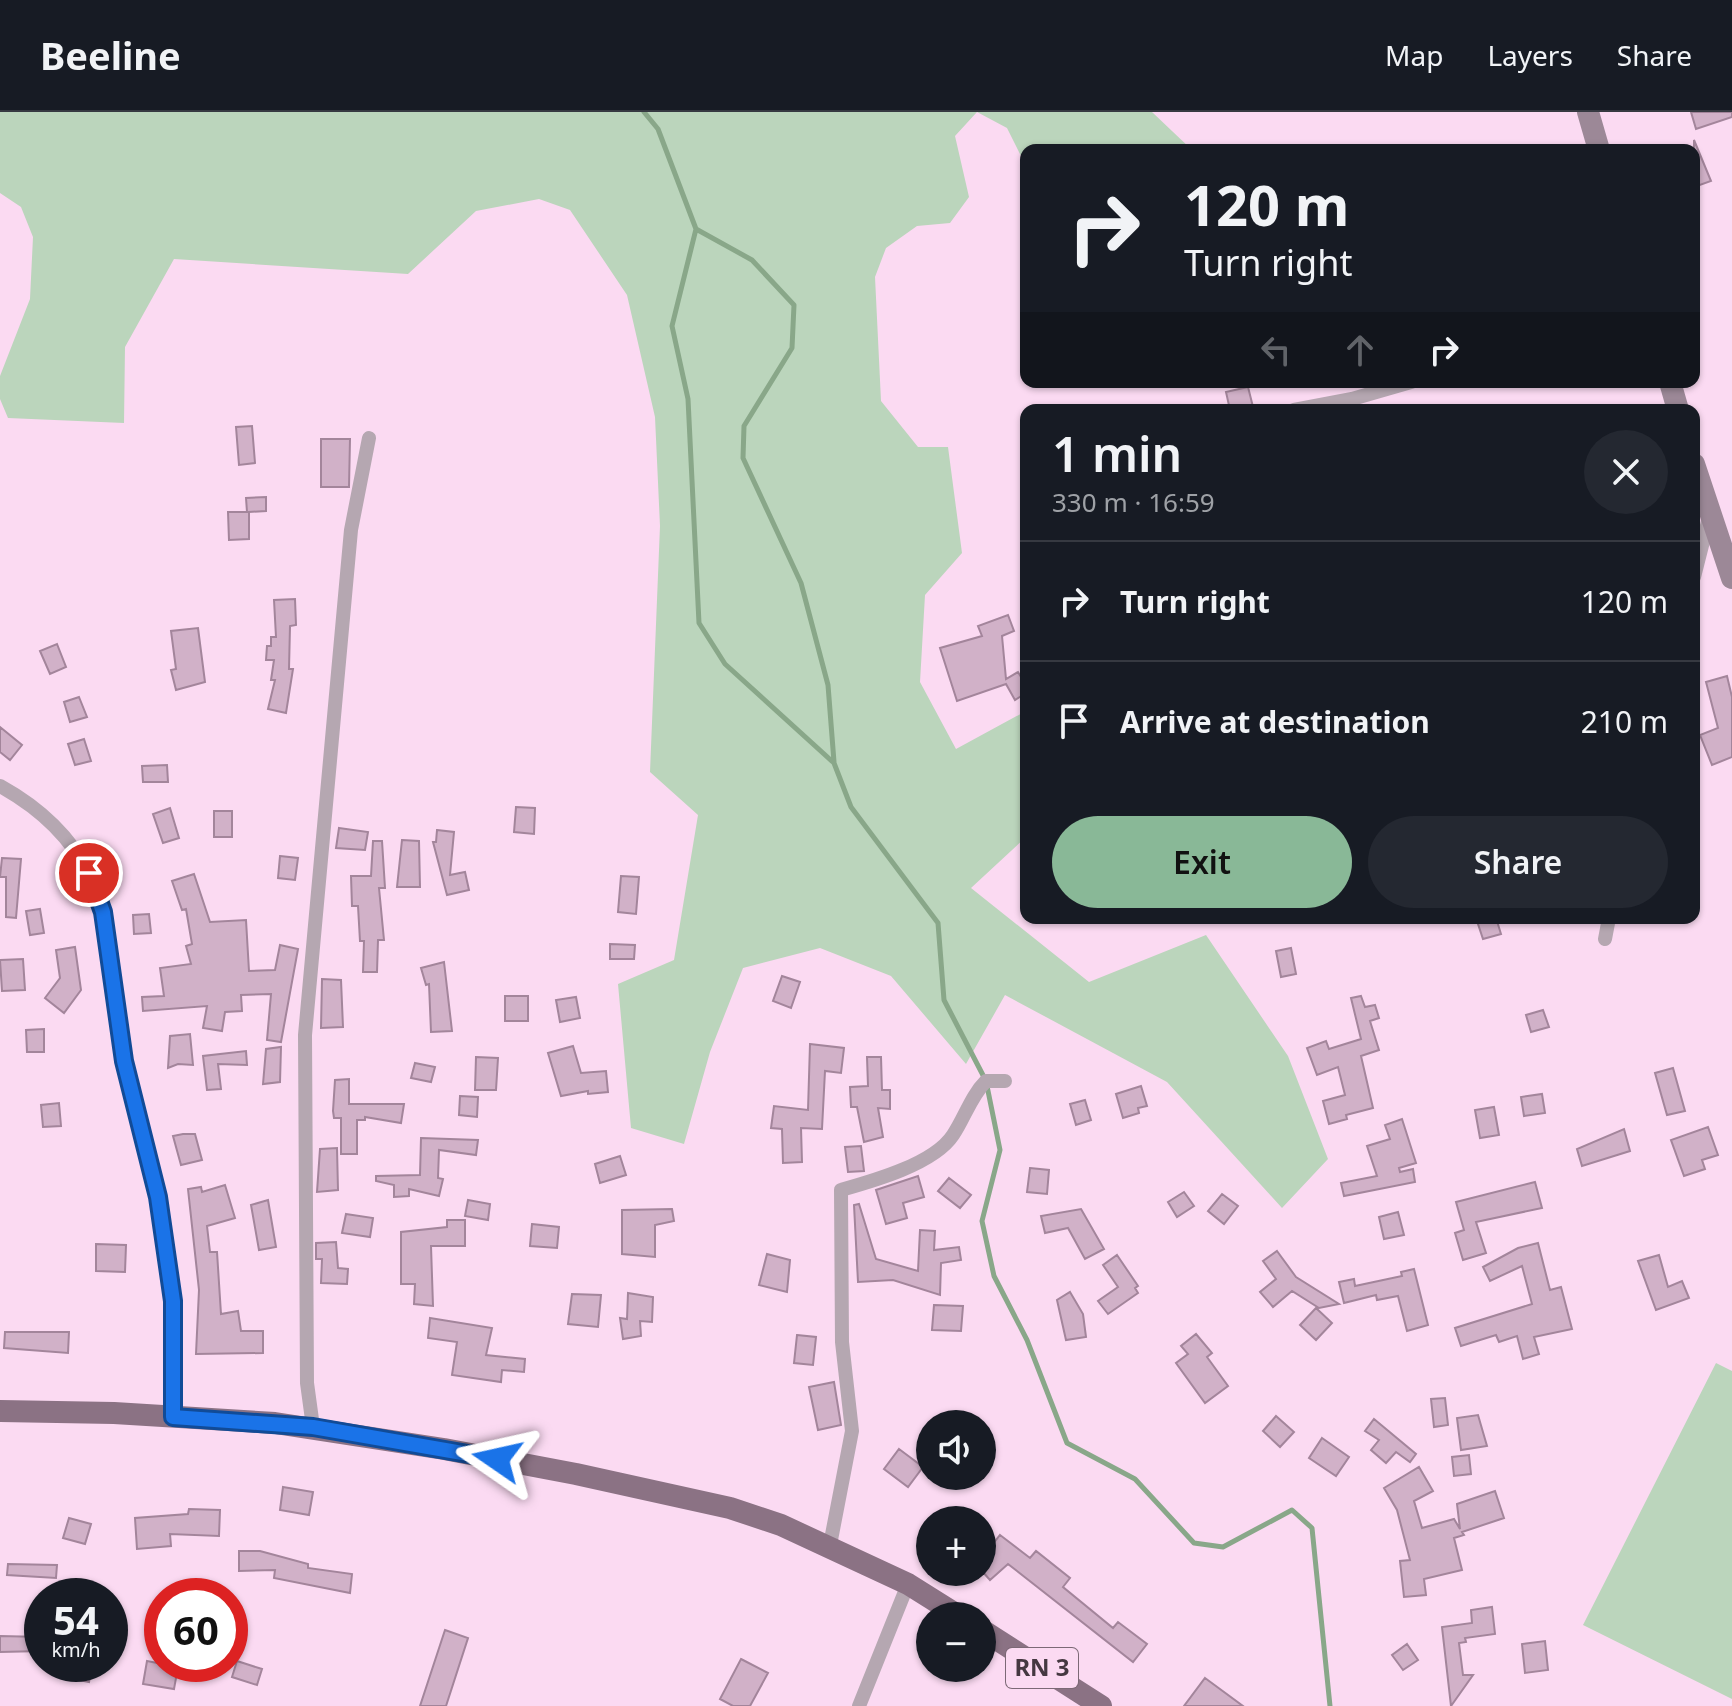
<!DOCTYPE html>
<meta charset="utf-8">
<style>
body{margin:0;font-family:"Noto Sans",sans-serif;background:#242831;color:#f1f3f6;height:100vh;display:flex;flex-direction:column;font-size:30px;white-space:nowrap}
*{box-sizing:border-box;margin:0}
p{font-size:26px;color:#9ea1a6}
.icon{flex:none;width:44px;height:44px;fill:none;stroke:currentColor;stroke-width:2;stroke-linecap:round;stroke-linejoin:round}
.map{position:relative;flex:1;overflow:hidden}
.side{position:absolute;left:1020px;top:292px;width:680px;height:520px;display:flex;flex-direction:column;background:#171b24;border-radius:16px;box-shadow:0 2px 6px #0004}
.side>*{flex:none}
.guide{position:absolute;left:1020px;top:32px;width:680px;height:244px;border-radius:16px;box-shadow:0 2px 6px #0004;background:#171b24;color:#f1f3f6;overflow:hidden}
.controls{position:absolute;left:916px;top:1298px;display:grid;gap:16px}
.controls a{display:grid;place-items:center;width:80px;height:80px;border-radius:50%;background:#171b24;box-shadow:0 2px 6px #0004;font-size:40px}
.speed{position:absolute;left:24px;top:1466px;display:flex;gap:16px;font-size:40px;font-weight:700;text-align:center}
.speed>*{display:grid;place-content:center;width:104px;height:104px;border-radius:50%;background:#171b24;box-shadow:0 2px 6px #0004;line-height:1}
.speed small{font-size:20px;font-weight:400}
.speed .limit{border:12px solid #d22;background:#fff;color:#111}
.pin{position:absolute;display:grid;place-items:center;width:68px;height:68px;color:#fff;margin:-34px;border:4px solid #fff;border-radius:50%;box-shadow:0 2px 8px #0007}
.me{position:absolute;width:88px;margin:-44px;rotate:281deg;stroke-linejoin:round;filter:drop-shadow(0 0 6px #0008)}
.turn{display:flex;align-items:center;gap:28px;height:168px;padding:0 32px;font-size:36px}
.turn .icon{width:104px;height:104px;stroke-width:2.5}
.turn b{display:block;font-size:56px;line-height:68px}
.lanes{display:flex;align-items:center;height:76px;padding:0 32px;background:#0003;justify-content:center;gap:40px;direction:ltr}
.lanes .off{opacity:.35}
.round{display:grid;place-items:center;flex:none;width:84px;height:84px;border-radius:42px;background:#242831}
.head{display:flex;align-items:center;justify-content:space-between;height:136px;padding:0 32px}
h1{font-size:48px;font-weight:600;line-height:60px}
.cta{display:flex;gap:16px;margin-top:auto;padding:16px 32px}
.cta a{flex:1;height:92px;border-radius:48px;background:#89b897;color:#111;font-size:32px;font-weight:600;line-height:92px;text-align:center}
.cta a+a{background:#242831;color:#f1f3f6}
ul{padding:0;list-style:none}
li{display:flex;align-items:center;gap:24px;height:120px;padding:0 32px;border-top:2px solid #363941}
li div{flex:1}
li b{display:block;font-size:30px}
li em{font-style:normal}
header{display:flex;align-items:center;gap:48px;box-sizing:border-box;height:112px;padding:0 40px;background:#171b24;border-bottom:2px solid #363941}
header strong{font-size:38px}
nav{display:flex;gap:44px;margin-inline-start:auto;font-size:28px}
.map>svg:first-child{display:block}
.green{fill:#bbd5bc}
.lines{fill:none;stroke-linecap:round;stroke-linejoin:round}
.stream{stroke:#89a789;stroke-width:5}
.building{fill:#d1b1c8;stroke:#a3859b;stroke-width:2}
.minor{stroke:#b5a7b1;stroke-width:14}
.secondary{stroke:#9c8897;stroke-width:22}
.primary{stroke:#8b7284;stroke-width:22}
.route-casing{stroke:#114b97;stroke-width:20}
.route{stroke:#1a73e8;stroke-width:14}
.labels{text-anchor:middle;stroke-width:6;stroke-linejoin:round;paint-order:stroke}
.shield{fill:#fbdaf2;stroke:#7c6976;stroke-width:2}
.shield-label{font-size:24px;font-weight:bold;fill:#453841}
</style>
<header>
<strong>Beeline</strong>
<nav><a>Map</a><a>Layers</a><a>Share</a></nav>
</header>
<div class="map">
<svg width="1732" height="1594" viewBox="0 0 1732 1594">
<rect width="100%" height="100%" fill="#fbdaf2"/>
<path class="green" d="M0,0H1152L1192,38H1026V54L1007,16L977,0L955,24L969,85L950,111L917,114L886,136L875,165L881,289L918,335H948L962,441L925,483L920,570L956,637L1026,599V725L971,776L1089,870L1206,823L1288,944L1328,1047L1282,1096L1167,970L1005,883L966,952L891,864L820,836L743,856L710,940L684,1032L631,1016L618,872L674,848L698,703L650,660L660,414L655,305L627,183L570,98L539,87L476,99L408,162L174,147L125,235L124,311L8,306L0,287V264L30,187L33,125L21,95L0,81Z
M1716,1251L1732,1259V1587L1583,1513Z"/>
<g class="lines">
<path class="stream" d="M644,0L658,17L696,117L672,214L688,287L699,511L725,552L834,651L851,695L938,811L944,888L986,969L1000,1038L982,1109L994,1164L1027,1228L1067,1331L1135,1367L1194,1431L1223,1435L1292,1398L1312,1416L1330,1594
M696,117L752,148L794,193L792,236L744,314L743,346L801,471L828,573L834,650"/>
</g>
<path class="building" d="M1691,0H1732V5L1696,17Z
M1694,28L1711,69L1697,74L1694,65Z
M1248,275L1253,295L1230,298L1226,280Z
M252,314L255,351L239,353L236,315Z
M321,327H350L349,375H321Z
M266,385V399L249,400V427L229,428L228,400H247L246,386Z
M295,487L296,513L290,514L289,557H293L286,601L268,597L275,568H271L274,548H266L267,534H271V525H276L274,488Z
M1008,503L1014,519L1002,524L1006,567L1018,560L1021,565L1026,562V581L1015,588L1006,572L957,589L940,536L982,524L978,514Z
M198,516L205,570L176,578L171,558L176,557L171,519Z
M57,532L66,555L50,562L40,539Z
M1727,564L1732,585V645L1712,653L1700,623L1718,616L1706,570Z
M79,585L87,605L70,610L64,590Z
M0,615L22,633L10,648L0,640Z
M84,627L91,649L75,653L68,632Z
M167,653L168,670H143L142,654Z
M516,695L535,696L534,722L514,720Z
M170,696L179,726L163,731L153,702Z
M214,699H232V725H214Z
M339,716L368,720L365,738L336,736Z
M437,718L454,720L450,763L465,760L469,778L447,783L433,730H436Z
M402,728L419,729L420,775H397Z
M373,729H382L385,776H379L384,828H378L377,860H363L364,829H360L358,794H352L351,764H371Z
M280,744L298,746L295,768L278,766Z
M2,746L21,747L16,806L6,805V765H0Z
M194,762L210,810L246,808L249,859L275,858L280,833L298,837L281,930L267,928L271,882L241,883L242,899L225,900L222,919L203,916L207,894L143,899L142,885L164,884L160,856L191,852L186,834L192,832L186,797L182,798L172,769Z
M621,764L639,765L636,802L618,800Z
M40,797L44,821L30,823L26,799Z
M149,802L151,821L134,822L133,803Z
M1476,806H1496L1501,822L1483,827Z
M610,832L635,833L634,847H610Z
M75,835L81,878L64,901L45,886L60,866L56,838Z
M1291,836L1296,862L1281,865L1276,839Z
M23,847L25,878L2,879L0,848Z
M444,850L452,919L431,920L429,872L426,873L421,856Z
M782,864L800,870L791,896L773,889Z
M322,867L341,868L343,915L321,916Z
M505,884H528V909H505Z
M1361,884L1365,895L1375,893L1379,906L1370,909L1379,938L1361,944L1373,996L1346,1003L1347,1007L1329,1012L1323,989L1345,983L1338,955L1317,963L1307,936L1326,929L1329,937L1361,927L1351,886Z
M576,885L580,906L560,910L556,888Z
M1543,898L1549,915L1531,920L1526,903Z
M44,917V940H27L26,918Z
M190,922L193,953L178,952L168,956L170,924Z
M810,932L844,936L841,961L825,959L822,1017L801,1016L802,1050L783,1051L782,1017L771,1016L774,994L808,998Z
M573,934L581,961L606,959L608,980L588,982V979L561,984L548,941Z
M281,935L280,970L263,972L266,937Z
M246,939L247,953L218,952L221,977L207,978L203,944Z
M476,945L498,946L496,978H475Z
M867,945H881L882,978H890V997L878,996L883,1025L864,1030L857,995H851L850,975L868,974Z
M415,951L435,955L431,970L411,966Z
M1673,956L1685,999L1667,1003L1655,961Z
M349,967V992H404L401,1011L365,1005V1008H357V1042H341V1006H334L333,999L335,968Z
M1141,974L1147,994L1138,996L1139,1001L1123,1006L1116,982Z
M1542,982L1545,1001L1524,1004L1521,985Z
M460,984L478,985L477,1005L459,1003Z
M1085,988L1091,1008L1076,1013L1070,992Z
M59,991L61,1014L43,1015L41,993Z
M1494,995L1499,1023L1480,1026L1475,998Z
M1402,1007L1416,1051L1399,1056L1400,1060L1413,1057L1415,1070L1344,1084L1341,1071L1377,1064L1367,1034L1390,1027L1385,1013Z
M1708,1015L1718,1043L1702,1048L1705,1057L1684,1064L1671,1028Z
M1624,1017L1630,1039L1582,1054L1577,1037Z
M183,1022H195L202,1048L181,1053L173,1024Z
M421,1026L478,1028L476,1043L439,1038L438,1066L443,1067L439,1084L409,1077V1084L394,1085V1073L376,1069V1064L420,1063Z
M861,1034L864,1059L848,1060L845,1035Z
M337,1036L338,1078L317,1080L320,1037Z
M620,1044L626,1063L600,1071L595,1052Z
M1030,1056L1049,1058L1047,1082L1027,1080Z
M918,1064L924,1085L903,1091L907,1106L886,1112L876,1078Z
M949,1066L971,1083L960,1096L938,1079Z
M1535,1070L1542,1096L1476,1110L1486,1141L1463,1148L1455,1121L1464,1118L1456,1090Z
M225,1073L235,1106L207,1114L210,1140H217L221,1202L238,1199L241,1219H263V1241L196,1242L199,1178L188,1077L201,1075L202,1080Z
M1184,1080L1194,1094L1177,1105L1168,1090Z
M1222,1082L1238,1094L1224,1112L1208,1099Z
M268,1088L276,1135L259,1138L251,1093Z
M468,1088L490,1092L488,1108L465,1104Z
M859,1092L876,1147L918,1159L920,1118L935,1119L934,1138L959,1135L961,1148L941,1151L940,1183L893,1168L858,1170L854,1093Z
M672,1097L674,1109L655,1113V1145L622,1142V1098Z
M1081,1097L1104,1137L1085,1147L1068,1116L1045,1121L1041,1104Z
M1398,1100L1404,1123L1384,1127L1379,1105Z
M346,1102L373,1106L370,1125L342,1121Z
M447,1108H465V1134H431L433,1194L414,1192L415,1172H401V1120L447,1115Z
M532,1112L559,1115L557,1136L530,1134Z
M336,1130L338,1156L348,1157L347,1172L321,1171L322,1147H316V1131Z
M1538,1131L1550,1178L1561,1175L1572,1217L1534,1225L1539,1242L1523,1247L1517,1224L1499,1230L1496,1223L1461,1234L1455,1216L1532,1192L1522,1154L1490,1169L1483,1155L1518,1136Z
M96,1132L126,1133L125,1160L96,1159Z
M1277,1139L1296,1165L1339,1192L1319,1196L1292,1179L1273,1195L1260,1180L1276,1167L1263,1149Z
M767,1142L790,1148L787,1180L759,1173Z
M1117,1143L1138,1174L1135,1176L1138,1181L1108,1202L1098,1189L1118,1175L1103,1153Z
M1659,1143L1668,1175L1682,1169L1689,1186L1656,1198L1638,1149Z
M1414,1157L1428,1213L1407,1219L1398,1184L1377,1188L1376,1183L1344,1191L1339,1170L1354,1167L1355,1174L1402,1164L1401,1160Z
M1070,1180L1083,1202L1086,1225L1066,1228L1057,1188Z
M628,1181L653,1185L652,1210L640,1209L641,1224L623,1227L620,1206L627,1207Z
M572,1182L601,1183L598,1215L568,1212Z
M934,1193L963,1194L961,1219L932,1218Z
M1316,1196L1332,1211L1316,1228L1300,1213Z
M430,1206L492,1216L486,1243L525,1247L524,1260L502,1258L501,1270L452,1263L457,1230L428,1226Z
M5,1220H69L68,1241L4,1236Z
M1196,1222L1212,1241L1207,1245L1228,1274L1205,1291L1176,1251L1188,1242L1181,1234Z
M797,1223L816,1225L813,1253L794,1251Z
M834,1270L841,1313L818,1318L809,1275Z
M1445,1286L1448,1313L1434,1315L1431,1287Z
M1478,1303L1487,1334L1461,1338L1457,1306Z
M1276,1304L1294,1320L1280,1335L1263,1319Z
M1374,1307L1416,1342L1410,1350L1396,1340L1386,1351L1371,1338L1379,1328L1365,1319Z
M1322,1326L1349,1345L1336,1364L1309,1346Z
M899,1337L923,1355L908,1375L884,1357Z
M1469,1343L1471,1362L1454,1364L1452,1345Z
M1419,1355L1433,1379L1414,1389L1422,1416L1454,1407L1460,1417L1457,1392L1495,1379L1504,1406L1462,1420L1464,1423L1454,1426L1462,1458L1424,1467L1426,1483L1404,1485L1400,1449L1410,1448L1397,1398L1384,1376Z
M283,1375L313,1380L309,1403L280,1398Z
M189,1397L220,1398L219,1424L170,1422L171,1434L137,1437L135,1406L188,1402Z
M69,1406L91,1412L85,1432L63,1426Z
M1000,1423L1030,1446L1036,1439L1070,1466L1063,1475L1113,1516L1118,1510L1147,1532L1133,1550L1008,1452L990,1468L982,1459V1453L994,1442L989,1437Z
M239,1439H260L308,1452V1456L352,1462L350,1481L274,1466L275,1458L239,1459Z
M8,1452L57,1453L56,1466L7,1463Z
M1492,1495L1495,1522L1465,1526L1466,1530L1459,1531L1463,1563H1473L1451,1594L1442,1515L1472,1511L1471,1498Z
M445,1518L468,1526L446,1594H420Z
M0,1524L42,1525V1539L0,1540Z
M1545,1529L1548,1558L1525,1561L1522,1532Z
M1407,1532L1418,1548L1403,1558L1392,1543Z
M741,1547L768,1561L750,1594H733L720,1587Z
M147,1549L178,1555L174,1577L143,1572Z
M237,1549L262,1557L257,1573L232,1565Z
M72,1552H93L89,1570L69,1566Z
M1205,1566L1243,1594H1184Z"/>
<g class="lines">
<path class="minor" d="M1294,298L1352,287L1411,270
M1694,465L1710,402
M0,674C38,695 69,722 89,762C116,817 114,887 124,946C132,994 149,1040 158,1088C172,1164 173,1228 173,1305
M1605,827L1609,806
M313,1315L307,1271L305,923L351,418L369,326
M830,1433L852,1319L842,1230L841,1078C873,1069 934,1052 953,1023C965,1005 971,984 986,969H1005
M859,1594L908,1472"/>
<path class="secondary" d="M1588,0L1599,38
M1670,270L1678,298
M1694,352L1732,466"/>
<path class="primary" d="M0,1299L114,1301L275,1311L444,1337L576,1362L730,1396L781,1413L908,1472L959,1504
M982,1518L1101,1594"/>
</g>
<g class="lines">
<defs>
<path id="route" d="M89,761L103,800L124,949L158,1085L173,1189V1305L313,1315L497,1347"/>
</defs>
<use href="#route" class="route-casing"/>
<use href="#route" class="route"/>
</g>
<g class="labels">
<rect class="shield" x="1006" y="1536" width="72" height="40" rx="6"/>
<g class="shield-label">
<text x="1042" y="1564">RN 3</text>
</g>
</g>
</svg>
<div class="controls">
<a><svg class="icon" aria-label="sound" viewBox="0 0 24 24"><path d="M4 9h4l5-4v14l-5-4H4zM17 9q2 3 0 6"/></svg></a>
<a>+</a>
<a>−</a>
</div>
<div class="speed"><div>54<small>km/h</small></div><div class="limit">60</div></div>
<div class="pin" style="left:89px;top:761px;background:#d93025"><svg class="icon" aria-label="arrive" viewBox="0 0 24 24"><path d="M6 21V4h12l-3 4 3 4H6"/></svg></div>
<svg class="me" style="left:497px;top:1347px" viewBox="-20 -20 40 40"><path d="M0-17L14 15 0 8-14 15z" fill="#1a73e8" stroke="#fff" stroke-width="4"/></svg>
<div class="guide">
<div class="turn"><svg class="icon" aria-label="right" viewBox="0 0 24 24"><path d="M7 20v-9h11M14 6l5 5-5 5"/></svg><div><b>120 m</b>Turn right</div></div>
<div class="lanes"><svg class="icon off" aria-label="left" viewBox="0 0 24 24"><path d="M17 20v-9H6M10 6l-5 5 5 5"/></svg><svg class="icon off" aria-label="ahead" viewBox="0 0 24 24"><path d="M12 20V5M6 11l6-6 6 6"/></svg><svg class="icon" aria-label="right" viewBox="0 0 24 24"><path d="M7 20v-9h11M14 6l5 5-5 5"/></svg></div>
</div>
<section class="side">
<div class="head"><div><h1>1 min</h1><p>330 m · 16:59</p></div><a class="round"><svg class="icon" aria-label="close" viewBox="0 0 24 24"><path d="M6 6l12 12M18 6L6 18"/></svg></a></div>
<ul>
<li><svg class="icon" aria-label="right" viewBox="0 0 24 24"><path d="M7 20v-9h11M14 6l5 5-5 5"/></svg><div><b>Turn right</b></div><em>120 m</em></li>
<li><svg class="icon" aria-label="arrive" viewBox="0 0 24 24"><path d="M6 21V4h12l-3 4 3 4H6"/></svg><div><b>Arrive at destination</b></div><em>210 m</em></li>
</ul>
<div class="cta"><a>Exit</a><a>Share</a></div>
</section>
</div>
